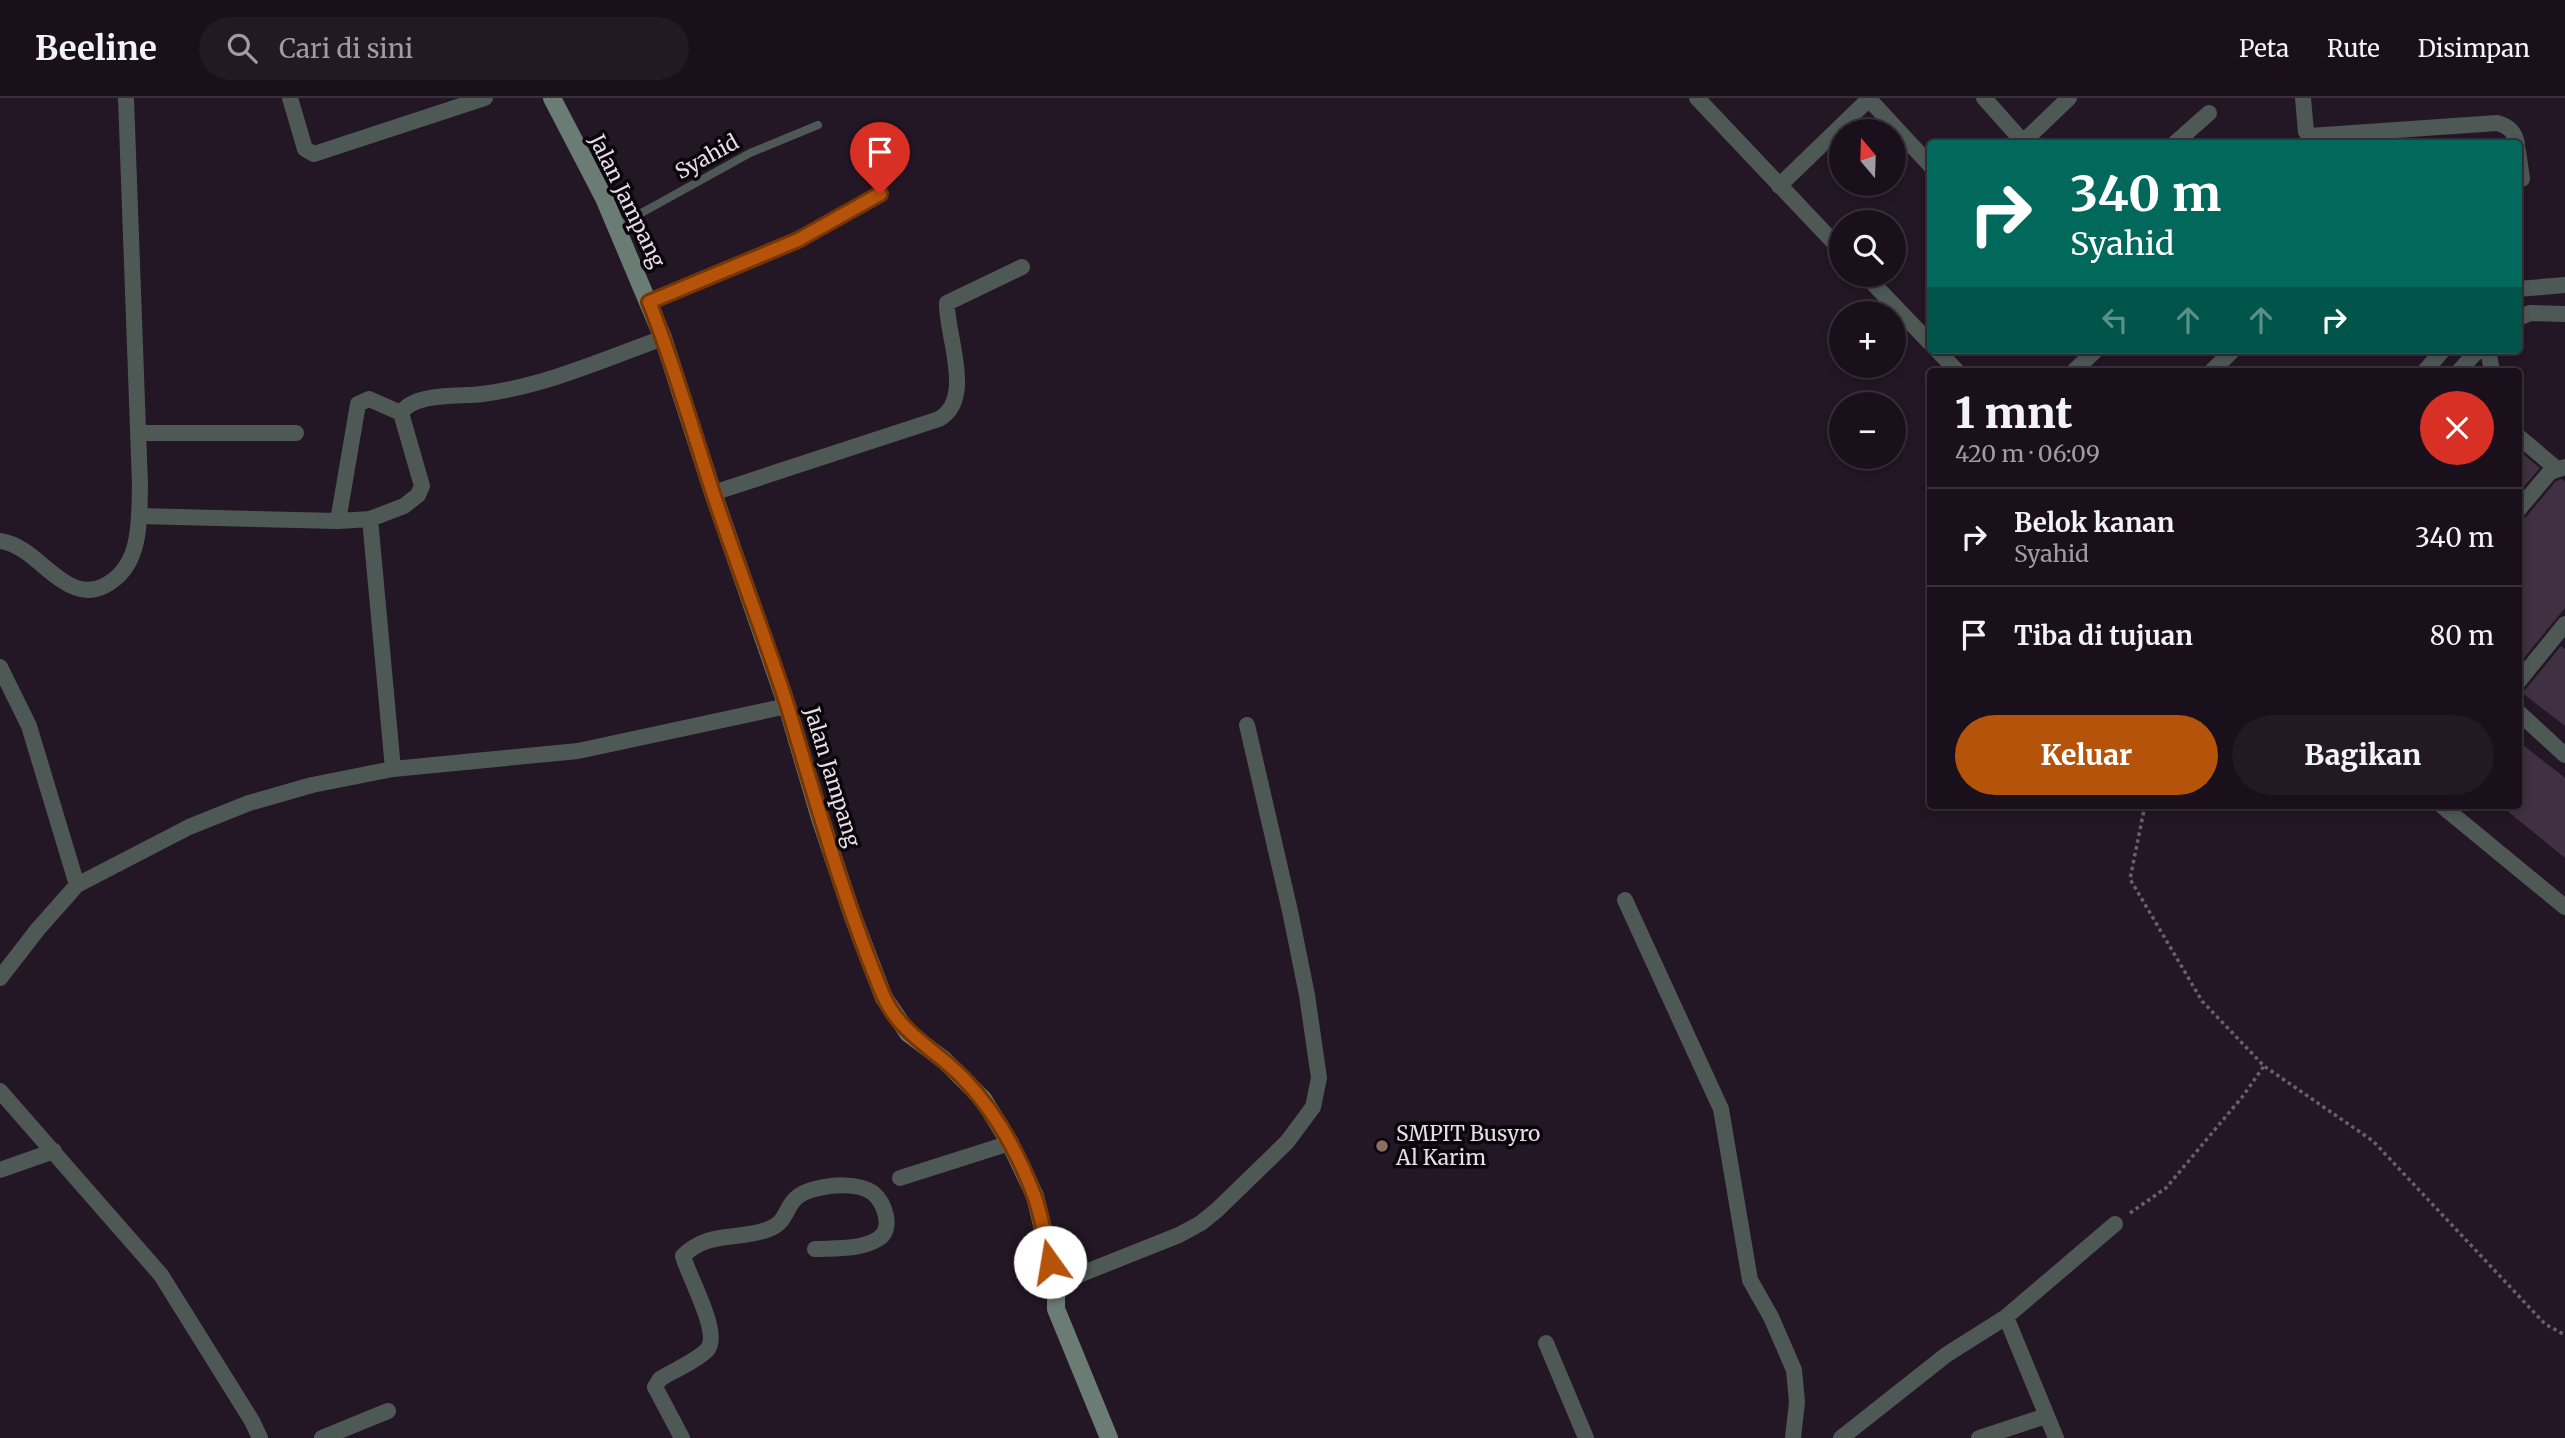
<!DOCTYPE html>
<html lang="id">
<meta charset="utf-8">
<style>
body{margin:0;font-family:Merriweather,serif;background:#231925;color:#f1f3f6;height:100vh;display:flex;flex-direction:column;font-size:26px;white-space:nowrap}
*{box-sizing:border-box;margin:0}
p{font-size:23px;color:#9f9da3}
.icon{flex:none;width:38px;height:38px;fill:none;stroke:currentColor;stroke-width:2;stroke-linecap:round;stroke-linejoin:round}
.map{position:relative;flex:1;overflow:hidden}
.details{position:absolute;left:1927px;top:270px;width:595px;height:441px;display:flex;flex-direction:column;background:#1a101c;border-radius:7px;box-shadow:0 4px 10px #0003,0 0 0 2px #38303b}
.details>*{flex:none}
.top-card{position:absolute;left:1927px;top:42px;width:595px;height:214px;border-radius:7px;box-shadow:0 4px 10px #0003,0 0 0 2px #38303b;background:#00695c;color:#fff;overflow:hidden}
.needle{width:46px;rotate:341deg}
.tools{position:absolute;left:1829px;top:21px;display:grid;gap:14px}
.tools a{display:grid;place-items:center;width:77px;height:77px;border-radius:50%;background:#1a101c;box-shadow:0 4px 10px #0003,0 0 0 2px #38303b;font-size:35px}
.pin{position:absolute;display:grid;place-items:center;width:60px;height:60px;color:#fff;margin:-72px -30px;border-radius:50% 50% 50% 0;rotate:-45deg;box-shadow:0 0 7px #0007}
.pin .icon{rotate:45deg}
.me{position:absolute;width:77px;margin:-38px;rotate:347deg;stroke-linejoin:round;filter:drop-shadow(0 0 5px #0008)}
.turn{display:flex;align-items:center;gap:24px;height:147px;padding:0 28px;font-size:32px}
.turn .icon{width:91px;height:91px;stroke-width:2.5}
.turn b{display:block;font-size:49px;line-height:60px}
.lanes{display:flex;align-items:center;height:66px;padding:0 28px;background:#0003;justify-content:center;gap:35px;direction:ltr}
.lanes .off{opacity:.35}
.round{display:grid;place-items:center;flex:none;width:74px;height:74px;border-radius:37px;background:#231925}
.head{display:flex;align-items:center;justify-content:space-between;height:119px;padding:0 28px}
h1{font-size:42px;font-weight:800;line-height:52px}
.button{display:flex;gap:14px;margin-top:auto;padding:14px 28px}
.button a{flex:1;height:80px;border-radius:42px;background:#b45309;color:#fff;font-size:28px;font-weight:800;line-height:80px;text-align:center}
.button a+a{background:#231925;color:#f1f3f6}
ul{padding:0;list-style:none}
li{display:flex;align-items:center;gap:21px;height:98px;padding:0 28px;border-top:2px solid #38303b}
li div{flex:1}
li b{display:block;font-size:26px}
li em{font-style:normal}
header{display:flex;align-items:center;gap:42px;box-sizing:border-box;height:98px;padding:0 35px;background:#1a101c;border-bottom:2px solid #38303b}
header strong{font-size:33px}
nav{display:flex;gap:38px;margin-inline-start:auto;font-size:24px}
.search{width:490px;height:63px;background:#231925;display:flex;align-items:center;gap:18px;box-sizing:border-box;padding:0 24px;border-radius:38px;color:#9f9da3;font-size:26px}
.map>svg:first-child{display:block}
.building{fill:#3f3141}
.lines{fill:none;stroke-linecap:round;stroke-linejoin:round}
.path{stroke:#6b5f6c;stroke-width:3.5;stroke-dasharray:3.5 3.5;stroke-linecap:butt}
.lane{stroke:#4e5955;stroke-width:8}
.street{stroke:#4e5955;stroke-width:16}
.secondary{stroke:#6b7c75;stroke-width:18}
.route-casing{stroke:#753606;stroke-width:18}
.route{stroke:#b45309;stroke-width:12}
.education-dot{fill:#8d6e63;stroke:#09050a;stroke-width:2.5}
.labels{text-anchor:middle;stroke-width:7;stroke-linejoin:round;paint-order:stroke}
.street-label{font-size:21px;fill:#e6dde7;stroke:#09050a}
.poi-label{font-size:21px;fill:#e6dde7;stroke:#09050a;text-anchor:start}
</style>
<header>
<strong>Beeline</strong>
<div class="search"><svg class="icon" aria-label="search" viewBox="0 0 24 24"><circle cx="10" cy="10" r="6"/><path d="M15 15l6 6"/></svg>Cari di sini</div>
<nav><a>Peta</a><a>Rute</a><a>Disimpan</a></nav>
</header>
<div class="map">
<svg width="2565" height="1340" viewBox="0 0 2565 1340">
<rect width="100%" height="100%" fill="#231625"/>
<path class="building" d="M2518,352L2540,370L2518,395Z
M2562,381L2565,384V510L2518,567V422L2526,419L2556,383Z
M2561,548L2565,551V628L2521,594L2526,591Z
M2518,643L2565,680V760L2500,707H2518Z"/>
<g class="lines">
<path class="path" d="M2145,707L2130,781L2202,903L2264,968L2373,1043L2545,1226L2565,1237
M2130,1115L2166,1090L2243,998L2264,968"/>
<path class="lane" d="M616,129L750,55L818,27
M649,204L798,142L879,96"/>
<path class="street" d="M290,0L305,51L314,56L485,0
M1697,0L1841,152
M1868,0L1930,67
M1984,0L2025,46
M2303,0L2306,34L2310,38L2497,25C2509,28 2515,34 2517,46
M2023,44L2069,0
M2174,46L2209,15
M2518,53L2522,81
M1779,88L1870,0
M1865,177L1930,245
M2518,191L2565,187
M2518,220L2530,215L2565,216
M1937,252L1957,273
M2488,252L2492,273
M2074,273L2096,252
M2212,273L2233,252
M2425,273L2443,252
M2459,273L2478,252
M139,335H296
M2518,338L2557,371
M713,395L939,321C975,301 946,237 947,205L1022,169
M2518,412L2550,374L2565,369
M139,418L338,423L370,421L404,408L418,397L422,388L401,315C415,294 459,299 482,296C545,288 605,261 663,240
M370,421L393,671
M338,423L358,306L369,301L401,315
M0,443C26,447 42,470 63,483C76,492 90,495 104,488C142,469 139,424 140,387L126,0
M0,569L29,628L77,787
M2518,584L2565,526
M2518,614L2565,657
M2441,707L2565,809
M1625,802L1721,1011L1750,1182L1771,1219L1794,1272L1797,1304L1793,1340
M0,880L38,831L77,787L189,729L249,705L312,687L393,671L578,653L787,608
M0,993L161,1177L252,1323L260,1340
M0,1072L54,1053
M900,1080L1010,1045
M1056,1186L1179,1137L1201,1125L1217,1112L1287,1044L1313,1009L1319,980L1307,897L1290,813L1247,627
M2006,1219L2056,1340
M1546,1245L1586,1340
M322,1340L388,1313
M682,1340L655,1289L660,1281C674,1272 695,1264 707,1252C722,1236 688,1178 683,1158C709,1132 739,1143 769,1131C793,1122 781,1099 815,1091C831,1087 858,1084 873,1095C885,1105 894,1132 878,1141C860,1152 836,1150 815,1151
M1841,1340L1946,1257L2006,1219L2115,1126
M1979,1340L2046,1318"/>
<path class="secondary" d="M552,0L604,100L663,240L713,395L787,608L820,720L853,819L884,900L908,935L944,962L983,1001L1010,1045L1035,1098L1056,1186V1211L1109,1340"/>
</g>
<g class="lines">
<defs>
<path id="route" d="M880,96L798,142L649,204C674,266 692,331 713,395C737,467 765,538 788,610C817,706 844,804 883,897C900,936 935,951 963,980C994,1012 1018,1055 1034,1097C1042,1118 1045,1142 1050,1164"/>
</defs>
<use href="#route" class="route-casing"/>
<use href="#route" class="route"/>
</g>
<circle class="education-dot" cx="1382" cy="1048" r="7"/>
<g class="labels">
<g class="street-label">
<text transform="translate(707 59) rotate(-29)" y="7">Syahid</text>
<text transform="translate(627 103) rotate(64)" y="7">Jalan Jampang</text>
<text transform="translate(832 679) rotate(73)" y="7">Jalan Jampang</text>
</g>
<g class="poi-label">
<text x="1396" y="1043">SMPIT Busyro<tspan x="1396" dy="24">Al Karim</tspan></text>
</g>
</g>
</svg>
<div class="tools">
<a><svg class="needle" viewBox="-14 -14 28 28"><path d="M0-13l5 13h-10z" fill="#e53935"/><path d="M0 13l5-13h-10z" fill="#9f9da3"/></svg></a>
<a><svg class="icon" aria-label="search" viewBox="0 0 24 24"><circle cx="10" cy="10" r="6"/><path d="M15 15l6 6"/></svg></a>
<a>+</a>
<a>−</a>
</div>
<div class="pin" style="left:880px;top:96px;background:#d93025"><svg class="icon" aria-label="arrive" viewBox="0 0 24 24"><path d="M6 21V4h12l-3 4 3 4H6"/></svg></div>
<svg class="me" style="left:1050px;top:1164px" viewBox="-20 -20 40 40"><circle r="19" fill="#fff"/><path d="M0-13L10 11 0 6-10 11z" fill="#b45309"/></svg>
<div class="top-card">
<div class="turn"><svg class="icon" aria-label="right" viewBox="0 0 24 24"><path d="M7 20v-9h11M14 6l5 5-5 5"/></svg><div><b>340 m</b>Syahid</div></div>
<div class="lanes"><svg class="icon off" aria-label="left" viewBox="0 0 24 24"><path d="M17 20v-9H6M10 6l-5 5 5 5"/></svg><svg class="icon off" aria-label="ahead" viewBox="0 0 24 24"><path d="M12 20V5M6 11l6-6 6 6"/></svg><svg class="icon off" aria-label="ahead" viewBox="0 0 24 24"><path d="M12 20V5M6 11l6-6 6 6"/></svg><svg class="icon" aria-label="right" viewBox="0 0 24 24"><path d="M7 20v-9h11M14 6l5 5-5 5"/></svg></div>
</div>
<section class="details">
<div class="head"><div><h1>1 mnt</h1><p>420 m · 06:09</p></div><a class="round" style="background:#d93025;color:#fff"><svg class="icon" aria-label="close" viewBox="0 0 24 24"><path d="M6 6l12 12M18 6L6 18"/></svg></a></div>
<ul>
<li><svg class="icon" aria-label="right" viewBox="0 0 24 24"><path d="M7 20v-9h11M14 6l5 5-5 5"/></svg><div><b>Belok kanan</b><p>Syahid</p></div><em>340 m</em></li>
<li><svg class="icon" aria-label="arrive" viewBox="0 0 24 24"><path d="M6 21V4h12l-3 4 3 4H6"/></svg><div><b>Tiba di tujuan</b></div><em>80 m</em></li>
</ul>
<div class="button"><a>Keluar</a><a>Bagikan</a></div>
</section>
</div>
